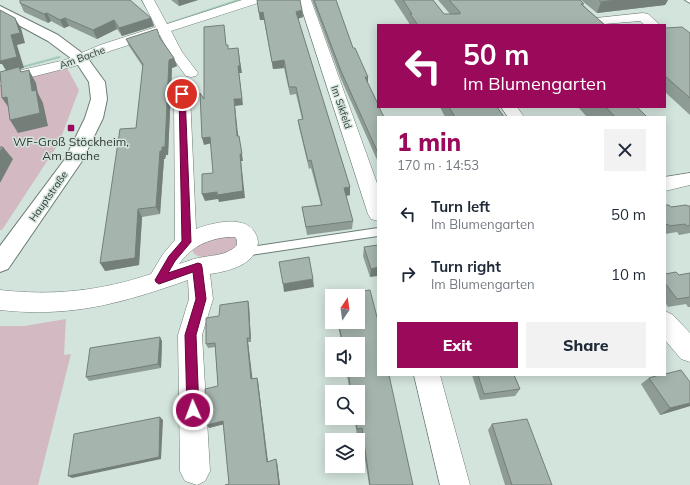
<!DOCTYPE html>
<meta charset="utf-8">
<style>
body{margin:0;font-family:Mulish,sans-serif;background:#f2f2f3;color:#1f2937;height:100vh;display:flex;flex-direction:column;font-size:15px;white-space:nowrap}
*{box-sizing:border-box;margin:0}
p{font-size:13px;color:#747a83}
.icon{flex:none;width:22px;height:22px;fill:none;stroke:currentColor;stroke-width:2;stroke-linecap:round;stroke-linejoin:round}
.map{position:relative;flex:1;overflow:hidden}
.side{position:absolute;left:377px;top:116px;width:289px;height:260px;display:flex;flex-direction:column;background:#fff;border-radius:0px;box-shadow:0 2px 10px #0003}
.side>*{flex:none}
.hud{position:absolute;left:377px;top:24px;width:289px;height:84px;border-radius:0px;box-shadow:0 2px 10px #0003;background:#9a095a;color:#fff;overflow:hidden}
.needle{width:26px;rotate:13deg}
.buttons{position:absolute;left:325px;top:289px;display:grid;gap:8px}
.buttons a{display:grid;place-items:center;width:40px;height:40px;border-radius:0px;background:#fff;box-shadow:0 2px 10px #0003;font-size:20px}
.pin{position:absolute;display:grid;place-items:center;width:34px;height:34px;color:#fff;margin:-17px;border:2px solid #fff;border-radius:50%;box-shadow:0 1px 4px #0007}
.me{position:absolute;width:44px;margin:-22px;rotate:358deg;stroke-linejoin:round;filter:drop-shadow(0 0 3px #0008)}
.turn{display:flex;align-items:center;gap:14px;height:84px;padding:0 20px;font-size:18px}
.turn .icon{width:52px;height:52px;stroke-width:2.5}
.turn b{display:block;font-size:28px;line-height:34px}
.round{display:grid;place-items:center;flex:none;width:42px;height:42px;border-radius:0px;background:#f2f2f3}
.summary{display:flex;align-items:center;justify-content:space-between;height:68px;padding:0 20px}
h1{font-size:24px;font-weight:800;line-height:30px;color:#9a095a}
.primary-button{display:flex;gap:8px;margin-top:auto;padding:8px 20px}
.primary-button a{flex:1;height:46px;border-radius:0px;background:#9a095a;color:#fff;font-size:16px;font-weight:800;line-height:46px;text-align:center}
.primary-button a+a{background:#f2f2f3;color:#1f2937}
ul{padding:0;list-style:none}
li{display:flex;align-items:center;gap:12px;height:60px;padding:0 20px}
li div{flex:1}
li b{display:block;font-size:15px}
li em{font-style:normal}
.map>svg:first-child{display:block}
.green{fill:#d3b9c2}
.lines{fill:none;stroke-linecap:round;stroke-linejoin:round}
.stream{fill:#a1cab7;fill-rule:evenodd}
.lane-casing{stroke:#6d7d75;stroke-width:2}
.street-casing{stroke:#6d7d75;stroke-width:1}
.secondary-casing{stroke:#6d7d75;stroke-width:2}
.lane{fill:#fff;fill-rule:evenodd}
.street{fill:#fff;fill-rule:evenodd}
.secondary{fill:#fff;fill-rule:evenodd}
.wall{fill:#8e9c95}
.shaded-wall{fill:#747f79}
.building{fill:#a5b5ad;stroke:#747f79}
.route{fill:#9a095a;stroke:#64063a}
.poi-dot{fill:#9a095a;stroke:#d3e4dc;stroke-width:1.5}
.labels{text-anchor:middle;stroke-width:3;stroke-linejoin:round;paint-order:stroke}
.far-street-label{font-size:10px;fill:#323935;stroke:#d3e4dc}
.poi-label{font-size:12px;fill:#323935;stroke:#d3e4dc}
</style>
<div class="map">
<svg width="690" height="485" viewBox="0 0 690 485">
<rect width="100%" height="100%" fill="#d3e4dc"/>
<path class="green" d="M67,68L79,90L59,143L2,230H0V83Z
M233,235L240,243L232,252C221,254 187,266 193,243Z
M66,319L64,355L71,354L38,485H0V326H24Z"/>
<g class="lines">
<path class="stream" d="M235,0H240L167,25L164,24Z
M59,56L61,57L60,58L0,74V72Z"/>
<defs>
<path id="lane" d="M685,0H690V3Z
M378,228V236L244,256L240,255L239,252L240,249L244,248Z"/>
<path id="street" d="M142,0H154L167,24L242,0H260L258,3L171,31L182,52L198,73L196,76L191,77L186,76L169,53L160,35L110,51L75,66L0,85V75L65,60L100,45L156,27Z
M299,0H311L378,186V221L371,219L368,214Z
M643,13L648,14L660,25H645L640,21L592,25L589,22L591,19L596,18Z
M182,89L188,91L190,94L196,229C214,222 254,212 258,242C256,265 229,271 210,274L213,299L202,335L210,471L205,481L197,485L185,481L180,471L178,335L189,299L188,280C122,303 72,318 0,310V290C52,296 101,291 151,274L163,254L175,240L174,94L176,91ZM228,237H235L237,240V245C227,256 212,255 198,258C192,259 186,262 179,264C191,247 207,239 228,237Z
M501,107H517L524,117H508Z
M690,173V185L665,191V177Z
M665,311L673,315L690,333V362L681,359L665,340Z
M414,375H440L470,485H440Z"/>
<path id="secondary" d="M0,6L58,35L86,56L105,82L107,99L103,118L82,161L8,269L0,272V246L65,159L85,118L91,99L89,82L76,62L48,41L0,15Z"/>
</defs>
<use href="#lane" class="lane-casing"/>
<use href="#street" class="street-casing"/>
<use href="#secondary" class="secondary-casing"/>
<use href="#lane" class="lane"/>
<use href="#street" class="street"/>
<use href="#secondary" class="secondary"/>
</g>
<path class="wall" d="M171,0H198L179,6Z
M257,0L302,10L303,17L298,19L350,187V195L346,196L353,221L352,229L307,235L302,207L321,205L311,168L309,169L299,127L298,120L302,119L296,94L290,95L284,68L273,69L264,20H260Z
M312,0H337H336L353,48L368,77V84L378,117V162L341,79Z
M394,0H433L444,14H450L438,0H580L583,5L605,25H409V23Z
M581,0H668L665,5L597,13Z
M20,3L151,18L154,26L122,36L117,29L97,39L69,26L64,28L51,21L48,23L24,12Z
M665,28L690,33V115L665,92Z
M160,38L174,58L177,66L172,68L168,155H166L165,159H164L160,214L142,217L139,265L105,271L136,128L143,67L129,46L126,39Z
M440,107H497L504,117H445Z
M578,107H637L647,117H587Z
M665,205L671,207L690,206V233L679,235L677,232L665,234Z
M378,245L370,277L363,256L364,247Z
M690,273V307H688L686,304L668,307L665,302V274L679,275Z
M248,301L249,305L251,342H248L252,379L257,378L258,381L268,461L277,462L280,485H225L229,484L223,424L209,428L218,386L215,347L208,348L206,344L219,316Z
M337,322H358L378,375L413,485H369L361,434L357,435L354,418H358V392H350L346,370H358V344H342Z
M162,341L161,368L89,381L86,377Z
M472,375H514L520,389L515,396L480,400Z
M649,378L690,406L660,415L641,384Z
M492,424L552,485H505L488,430Z"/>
<path class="shaded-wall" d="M178,0H198L179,6Z
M616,0H668L665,5L597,13L601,2Z
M302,10L303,17L296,19V12Z
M263,12L264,20H260L259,13Z
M47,13L51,21L48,23L44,14Z
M15,18L21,28L25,43L17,45L24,68L20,69L27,80L7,72L2,64H0V54L11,35Z
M65,18L69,26L64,28L60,20Z
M151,18L154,26L122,36L119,28Z
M114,20L117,29L97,39L93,30Z
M238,48L242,73H239L243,105L235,106L239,143L237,136L234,99L238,66Z
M174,58L177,66L172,68L168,155H166L165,159H164L160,214L156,207L160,151L162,147L169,60Z
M284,60V68L273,69L272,62Z
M29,70L36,83L38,93L43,103L48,126L18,133L10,120L32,91Z
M365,77H368V85Z
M7,97L11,111L2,98Z
M239,136L243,161H241L245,198L219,202L218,199L205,201L202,194Z
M210,137L212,143L204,145L202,138Z
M3,147L13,159L0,183V152Z
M350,187V195L344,196V188Z
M138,209L142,217L139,265L105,271L100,263Z
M378,267V276L370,277L371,269Z
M313,279L314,287L284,292L283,284Z
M248,301L249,305L251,342L250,338Z
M160,337L162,341L161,368L158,364Z
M247,338L248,342L253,383L251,379Z
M257,378L258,381L268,464L267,462Z
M690,403V406L660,415L670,408Z
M160,417L163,420L161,459L72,478L68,476Z
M223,421L225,424L209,428L207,425Z
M276,459L277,462L280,485H279Z"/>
<path class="building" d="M20,0H130L151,18L119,28L114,20L93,30L65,18L60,20L47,13L44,14L20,3Z
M257,0H300L302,10L296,12L350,187L344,188L353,221L306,227L302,207L322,205L311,160L308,161L298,120L303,119L296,87H289L284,60L272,62L263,12L259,13Z
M314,0H336L353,48H355L368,77H365L378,104V107H379L384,117H378V153L341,71Z
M403,0H433L444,14H460V12L449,0H580L584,4H581L605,25H418L410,14H412Z
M599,0H616L601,2Z
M0,10L15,18L20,33L11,35L17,57L0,61Z
M224,25L226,45H228V49L238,48L240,66H238L242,99H234L237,136H239L242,154H240L243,191L217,195V192L202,194V174L213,173L210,137L202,138L200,93L204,99V27Z
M682,27L690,33V98L665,76V28Z
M157,29L160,38L174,58L169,60L165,147H162V151H160L156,207L138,209L135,258L100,263L120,129L136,128L143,64L126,39Z
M19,67L21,72L29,70L32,91L36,90L40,113L10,120L7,97L2,98L0,72Z
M449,107H497L504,117H455Z
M606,107H637L647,117H615Z
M0,147H3L0,152Z
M665,205H669L671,207L686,205L688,206H690V225L687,226L685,224L669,226L668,224L665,225Z
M378,245V267L371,269L364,247Z
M309,257L313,279L283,284L279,262Z
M676,272L679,275L690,273V297L677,299L665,283V274Z
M370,290L378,321V375H389L413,485H370L362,428L357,429L356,418H358V392H351L348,370H358V344H343L338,322H358V296H332Z
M248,301L250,338H247L251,379L257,378L267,462L276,459L279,485H225L229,484L223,421L207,425L205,389L218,386L215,343L206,344V318L219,316L220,305Z
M160,337L158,364L86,377L90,348Z
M681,370L690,382V403L670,408L649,378L659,375H665V374Z
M478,375H514L520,389L484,394Z
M160,417L159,457L68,476L74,434Z
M527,419L552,485H512L492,424Z"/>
<path class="route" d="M179,92L185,94L191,242L175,261L168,273L198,263L201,264L202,267L206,299L196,335L199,410L197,415L193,416L189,415L187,410L185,335L196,299L193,272L159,284L156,282L155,280L169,256L182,241Z"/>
<rect class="poi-dot" x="67" y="124" width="8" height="8" rx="2"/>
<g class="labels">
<g class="far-street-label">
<text transform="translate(82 57) rotate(-20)" y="4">Am Bache</text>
<text transform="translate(342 107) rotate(71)" y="4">Im Sikfeld</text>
<text transform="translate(48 196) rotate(-55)" y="4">Hauptstraße</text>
</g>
<g class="poi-label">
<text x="71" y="146">WF-Groß Stöckheim,<tspan x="71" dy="14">Am Bache</tspan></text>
</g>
</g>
</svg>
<div class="buttons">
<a><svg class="needle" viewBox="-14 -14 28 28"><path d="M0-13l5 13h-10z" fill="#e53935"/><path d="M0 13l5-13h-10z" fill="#747a83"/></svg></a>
<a><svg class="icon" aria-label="sound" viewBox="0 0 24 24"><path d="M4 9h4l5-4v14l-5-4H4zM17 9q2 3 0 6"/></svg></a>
<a><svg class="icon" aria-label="search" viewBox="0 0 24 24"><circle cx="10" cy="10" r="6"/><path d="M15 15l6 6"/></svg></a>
<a><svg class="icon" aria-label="layers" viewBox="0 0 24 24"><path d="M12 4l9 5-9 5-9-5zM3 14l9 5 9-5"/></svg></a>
</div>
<div class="pin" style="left:182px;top:94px;background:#d93025"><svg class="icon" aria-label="arrive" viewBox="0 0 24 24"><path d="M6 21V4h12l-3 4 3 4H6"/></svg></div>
<svg class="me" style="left:193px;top:410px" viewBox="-20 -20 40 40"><circle r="17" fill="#9a095a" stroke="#fff" stroke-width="3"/><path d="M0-11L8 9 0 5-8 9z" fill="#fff"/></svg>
<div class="hud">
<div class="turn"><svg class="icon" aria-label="left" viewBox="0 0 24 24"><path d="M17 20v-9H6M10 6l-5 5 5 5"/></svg><div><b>50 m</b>Im Blumengarten</div></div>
</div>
<section class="side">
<div class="summary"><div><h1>1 min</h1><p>170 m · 14:53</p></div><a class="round"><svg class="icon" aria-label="close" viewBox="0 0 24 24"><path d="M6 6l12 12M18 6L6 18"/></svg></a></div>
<ul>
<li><svg class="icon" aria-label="left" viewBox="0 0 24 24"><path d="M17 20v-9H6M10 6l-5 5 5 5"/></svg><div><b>Turn left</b><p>Im Blumengarten</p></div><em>50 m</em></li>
<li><svg class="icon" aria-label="right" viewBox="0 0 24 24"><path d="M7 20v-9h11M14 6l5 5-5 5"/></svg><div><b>Turn right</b><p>Im Blumengarten</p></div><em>10 m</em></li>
</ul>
<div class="primary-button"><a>Exit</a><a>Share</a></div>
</section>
</div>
